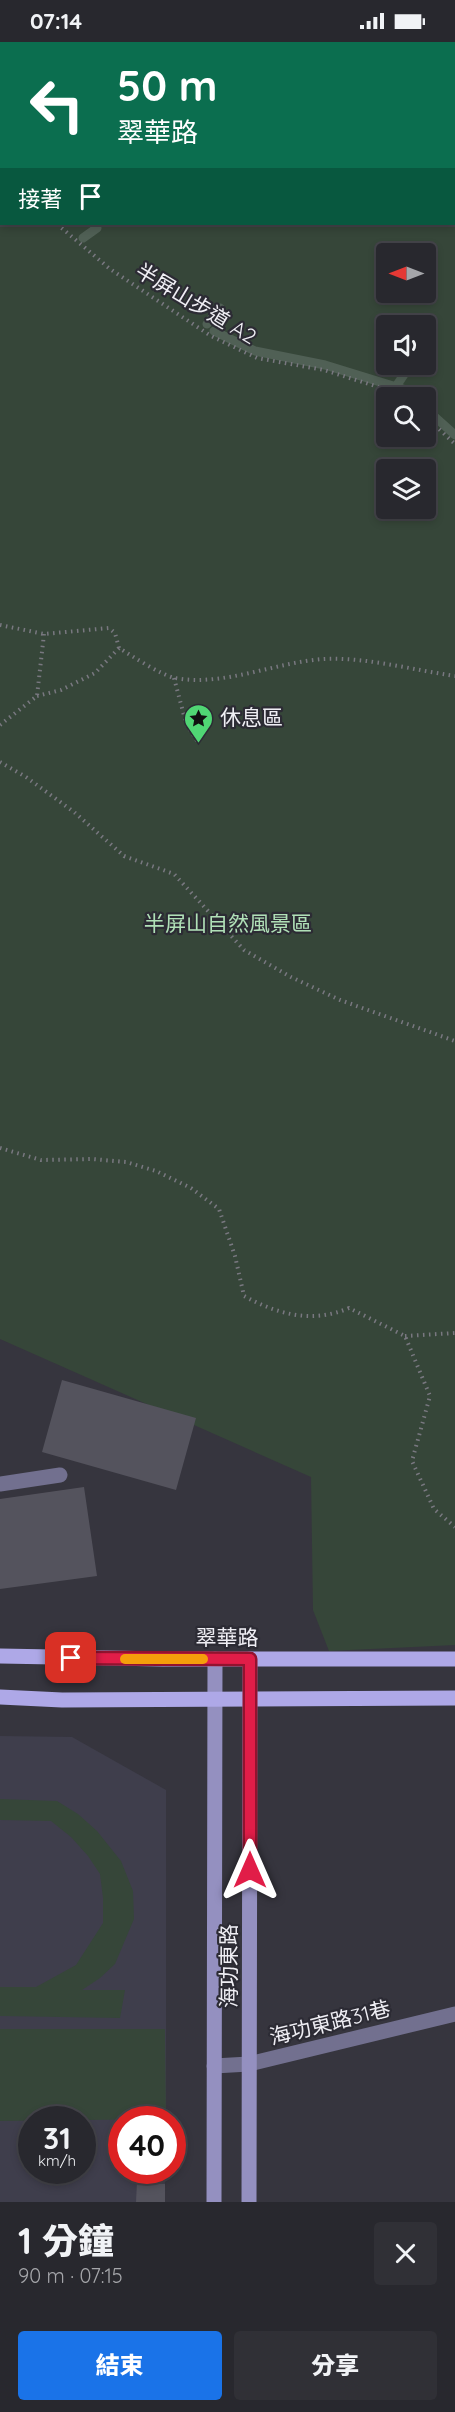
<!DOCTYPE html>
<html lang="zh-TW">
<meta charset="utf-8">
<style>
body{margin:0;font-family:Quicksand,"Noto Sans TC",sans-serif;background:#303036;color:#f1f3f6;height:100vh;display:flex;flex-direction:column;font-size:22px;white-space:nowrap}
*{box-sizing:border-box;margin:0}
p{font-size:20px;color:#a5a6aa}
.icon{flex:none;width:33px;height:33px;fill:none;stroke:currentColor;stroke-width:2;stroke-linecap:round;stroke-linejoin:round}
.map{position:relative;height:2160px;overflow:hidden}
.side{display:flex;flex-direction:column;background:#28282e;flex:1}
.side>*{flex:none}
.banner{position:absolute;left:0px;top:0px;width:456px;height:183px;box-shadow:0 3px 9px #0003,0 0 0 2px #44444a;background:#0b6e4f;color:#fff;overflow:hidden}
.needle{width:39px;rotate:270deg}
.tools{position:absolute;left:376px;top:201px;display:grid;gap:12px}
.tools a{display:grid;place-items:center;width:60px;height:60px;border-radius:6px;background:#28282e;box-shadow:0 3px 9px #0003,0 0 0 2px #44444a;font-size:30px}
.speed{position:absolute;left:18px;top:2064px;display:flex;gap:12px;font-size:30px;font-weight:700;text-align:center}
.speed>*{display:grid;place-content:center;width:78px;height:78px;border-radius:50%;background:#28282e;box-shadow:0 3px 9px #0003,0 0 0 2px #44444a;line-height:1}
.speed small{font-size:15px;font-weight:400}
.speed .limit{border:9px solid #d22;background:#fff;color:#111}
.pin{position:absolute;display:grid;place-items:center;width:51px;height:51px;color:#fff;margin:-26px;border-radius:12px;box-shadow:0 3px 9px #0006}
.me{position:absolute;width:66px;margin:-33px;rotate:0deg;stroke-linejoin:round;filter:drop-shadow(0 0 4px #0008)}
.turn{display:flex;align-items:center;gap:21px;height:126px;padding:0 18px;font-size:27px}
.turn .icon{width:78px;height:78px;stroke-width:2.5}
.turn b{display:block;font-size:42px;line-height:51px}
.then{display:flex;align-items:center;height:57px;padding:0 18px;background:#0003;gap:12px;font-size:22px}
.round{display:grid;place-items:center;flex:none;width:63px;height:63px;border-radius:6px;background:#303036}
.headline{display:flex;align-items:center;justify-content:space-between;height:102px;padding:0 18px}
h1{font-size:36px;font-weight:800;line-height:45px}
.button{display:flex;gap:12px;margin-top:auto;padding:12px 18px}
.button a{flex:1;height:69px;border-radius:6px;background:#1a73e8;color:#fff;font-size:24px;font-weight:800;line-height:69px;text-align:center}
.button a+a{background:#303036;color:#f1f3f6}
.status{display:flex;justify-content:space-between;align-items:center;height:42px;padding:0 30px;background:#28282e;direction:ltr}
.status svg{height:16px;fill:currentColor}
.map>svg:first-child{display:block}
.built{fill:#3f3e4c;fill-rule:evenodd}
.green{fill:#364639;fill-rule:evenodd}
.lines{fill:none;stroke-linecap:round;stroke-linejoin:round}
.stream{stroke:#506055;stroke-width:9}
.building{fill:#54535d}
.path{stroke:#797880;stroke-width:4;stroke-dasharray:1.5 4.5;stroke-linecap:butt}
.lane{stroke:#72708f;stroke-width:15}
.secondary{stroke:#9490c0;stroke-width:15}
.primary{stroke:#aea8e7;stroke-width:15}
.route-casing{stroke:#92132f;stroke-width:15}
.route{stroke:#e11d48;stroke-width:10}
.slow{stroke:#f59e0b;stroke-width:10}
.labels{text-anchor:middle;stroke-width:4.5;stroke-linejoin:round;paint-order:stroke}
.street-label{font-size:21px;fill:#efeef4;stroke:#2c2b34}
.poi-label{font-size:21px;fill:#efeef4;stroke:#2c2b34;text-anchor:start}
.park-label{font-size:21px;fill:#b0e0b7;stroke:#2c2b34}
</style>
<div class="status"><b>07:14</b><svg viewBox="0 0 49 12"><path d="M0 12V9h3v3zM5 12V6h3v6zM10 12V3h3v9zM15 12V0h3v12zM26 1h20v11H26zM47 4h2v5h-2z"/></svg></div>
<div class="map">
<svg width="455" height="2160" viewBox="0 0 455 2160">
<rect width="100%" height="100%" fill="#36353e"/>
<path class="built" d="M0,1694L72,1695L166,1748V2077L122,2078V2128L165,2129V2160H0ZM32,2078H82V2128H32Z"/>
<path class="green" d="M0,0H455V1603L329,1609L313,1568L311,1435L0,1297ZM2,2H454V182H2ZM387,212H426V250H387ZM387,284H426V322H387ZM387,356H426V394H387ZM387,428H426V466H387Z
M0,1757L57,1759L78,1772L97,1789L121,1819L133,1849L134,1877L115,1922L100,1936L82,1948H125L120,1976L0,1974V1945H36L76,1923L103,1881V1856L100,1832L88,1814L71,1795L51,1779L0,1778Z
M0,1987H165L166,2077L0,2079Z"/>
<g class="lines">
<path class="stream" d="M83,196L97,186
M207,282L220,266
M214,289L255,309L325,323L403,347L413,356
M395,346L409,325
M426,367L455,393"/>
</g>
<path class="building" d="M62,1338L196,1376L176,1448L42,1410Z
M84,1445L97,1534L0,1547V1457Z
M137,2140L165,2142V2160H136Z"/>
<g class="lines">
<path class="path" d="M0,131L2,133
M0,147L2,146
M57,182L110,227L211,294L257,316L324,328L401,352L405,356
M426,375L455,402
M0,583L44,592L109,586L115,591L119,606C132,614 161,633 175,636C223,645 276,620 324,617C367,615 413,628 455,634
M174,636L186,681L199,702
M37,654L61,648L95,631L119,606
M0,683L37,654L44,592
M0,720L26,735L74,770L124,814L174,832L244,908L291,935L340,958L455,999
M0,1106L41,1118L92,1117L126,1120L156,1129L191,1146L219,1167L235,1214L244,1254C277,1272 312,1282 349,1266L405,1294L430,1354L412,1419L434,1467L455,1485
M405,1294L455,1291"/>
<path class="lane" d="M0,1442L60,1433
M214,2024L249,2022L455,1972"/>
<path class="secondary" d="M214,2160L215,1617
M249,2160L250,1617"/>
<path class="primary" d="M0,1614L163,1617H455
M0,1655L62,1658L455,1656"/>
</g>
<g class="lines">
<defs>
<path id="route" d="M71,1616L250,1617V1828"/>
</defs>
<use href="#route" class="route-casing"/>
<use href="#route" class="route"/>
<path class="slow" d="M125,1617H203"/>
</g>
<defs>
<symbol id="sight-pin" viewBox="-11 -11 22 30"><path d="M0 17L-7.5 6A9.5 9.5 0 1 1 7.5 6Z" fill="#50d674" stroke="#2c2b34"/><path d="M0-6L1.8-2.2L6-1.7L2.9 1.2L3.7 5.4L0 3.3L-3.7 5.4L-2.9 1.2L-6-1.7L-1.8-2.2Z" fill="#111"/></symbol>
</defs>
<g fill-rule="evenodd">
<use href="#sight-pin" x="182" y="660" width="33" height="45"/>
</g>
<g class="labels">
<g class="street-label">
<text transform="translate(196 262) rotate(31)" y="7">半屏山步道 A2</text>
<text x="227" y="1603">翠華路</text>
<text transform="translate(229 1924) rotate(-90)" y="7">海功東路</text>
<text transform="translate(330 1981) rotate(-14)" y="7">海功東路31巷</text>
</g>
<g class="poi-label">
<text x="220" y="683">休息區</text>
</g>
<g class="park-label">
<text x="228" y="889">半屏山自然風景區</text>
</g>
</g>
</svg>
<div class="tools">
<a><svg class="needle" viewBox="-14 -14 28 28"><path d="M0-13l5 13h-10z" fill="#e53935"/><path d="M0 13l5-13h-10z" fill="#a5a6aa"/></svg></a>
<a><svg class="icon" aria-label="sound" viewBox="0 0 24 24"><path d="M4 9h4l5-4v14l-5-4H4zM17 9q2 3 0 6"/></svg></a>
<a><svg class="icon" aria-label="search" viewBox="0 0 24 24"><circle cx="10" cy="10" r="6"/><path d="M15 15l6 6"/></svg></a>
<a><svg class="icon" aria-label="layers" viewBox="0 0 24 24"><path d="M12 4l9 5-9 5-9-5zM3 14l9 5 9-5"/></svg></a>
</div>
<div class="speed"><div>31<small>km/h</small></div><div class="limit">40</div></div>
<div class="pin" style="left:71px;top:1616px;background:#d93025"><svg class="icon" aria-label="arrive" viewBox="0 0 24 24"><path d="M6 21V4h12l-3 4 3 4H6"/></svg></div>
<svg class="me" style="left:250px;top:1828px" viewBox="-20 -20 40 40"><path d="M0-17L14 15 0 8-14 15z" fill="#e11d48" stroke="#fff" stroke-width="4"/></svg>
<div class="banner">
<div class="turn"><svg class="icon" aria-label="left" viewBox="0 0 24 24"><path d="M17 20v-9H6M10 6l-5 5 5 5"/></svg><div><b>50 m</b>翠華路</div></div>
<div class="then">接著<svg class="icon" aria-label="arrive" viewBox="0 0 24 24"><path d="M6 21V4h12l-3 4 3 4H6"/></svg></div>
</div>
</div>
<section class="side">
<div class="headline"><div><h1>1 分鐘</h1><p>90 m · 07:15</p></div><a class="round"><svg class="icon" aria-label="close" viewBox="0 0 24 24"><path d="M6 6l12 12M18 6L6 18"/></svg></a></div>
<div class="button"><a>結束</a><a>分享</a></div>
</section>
